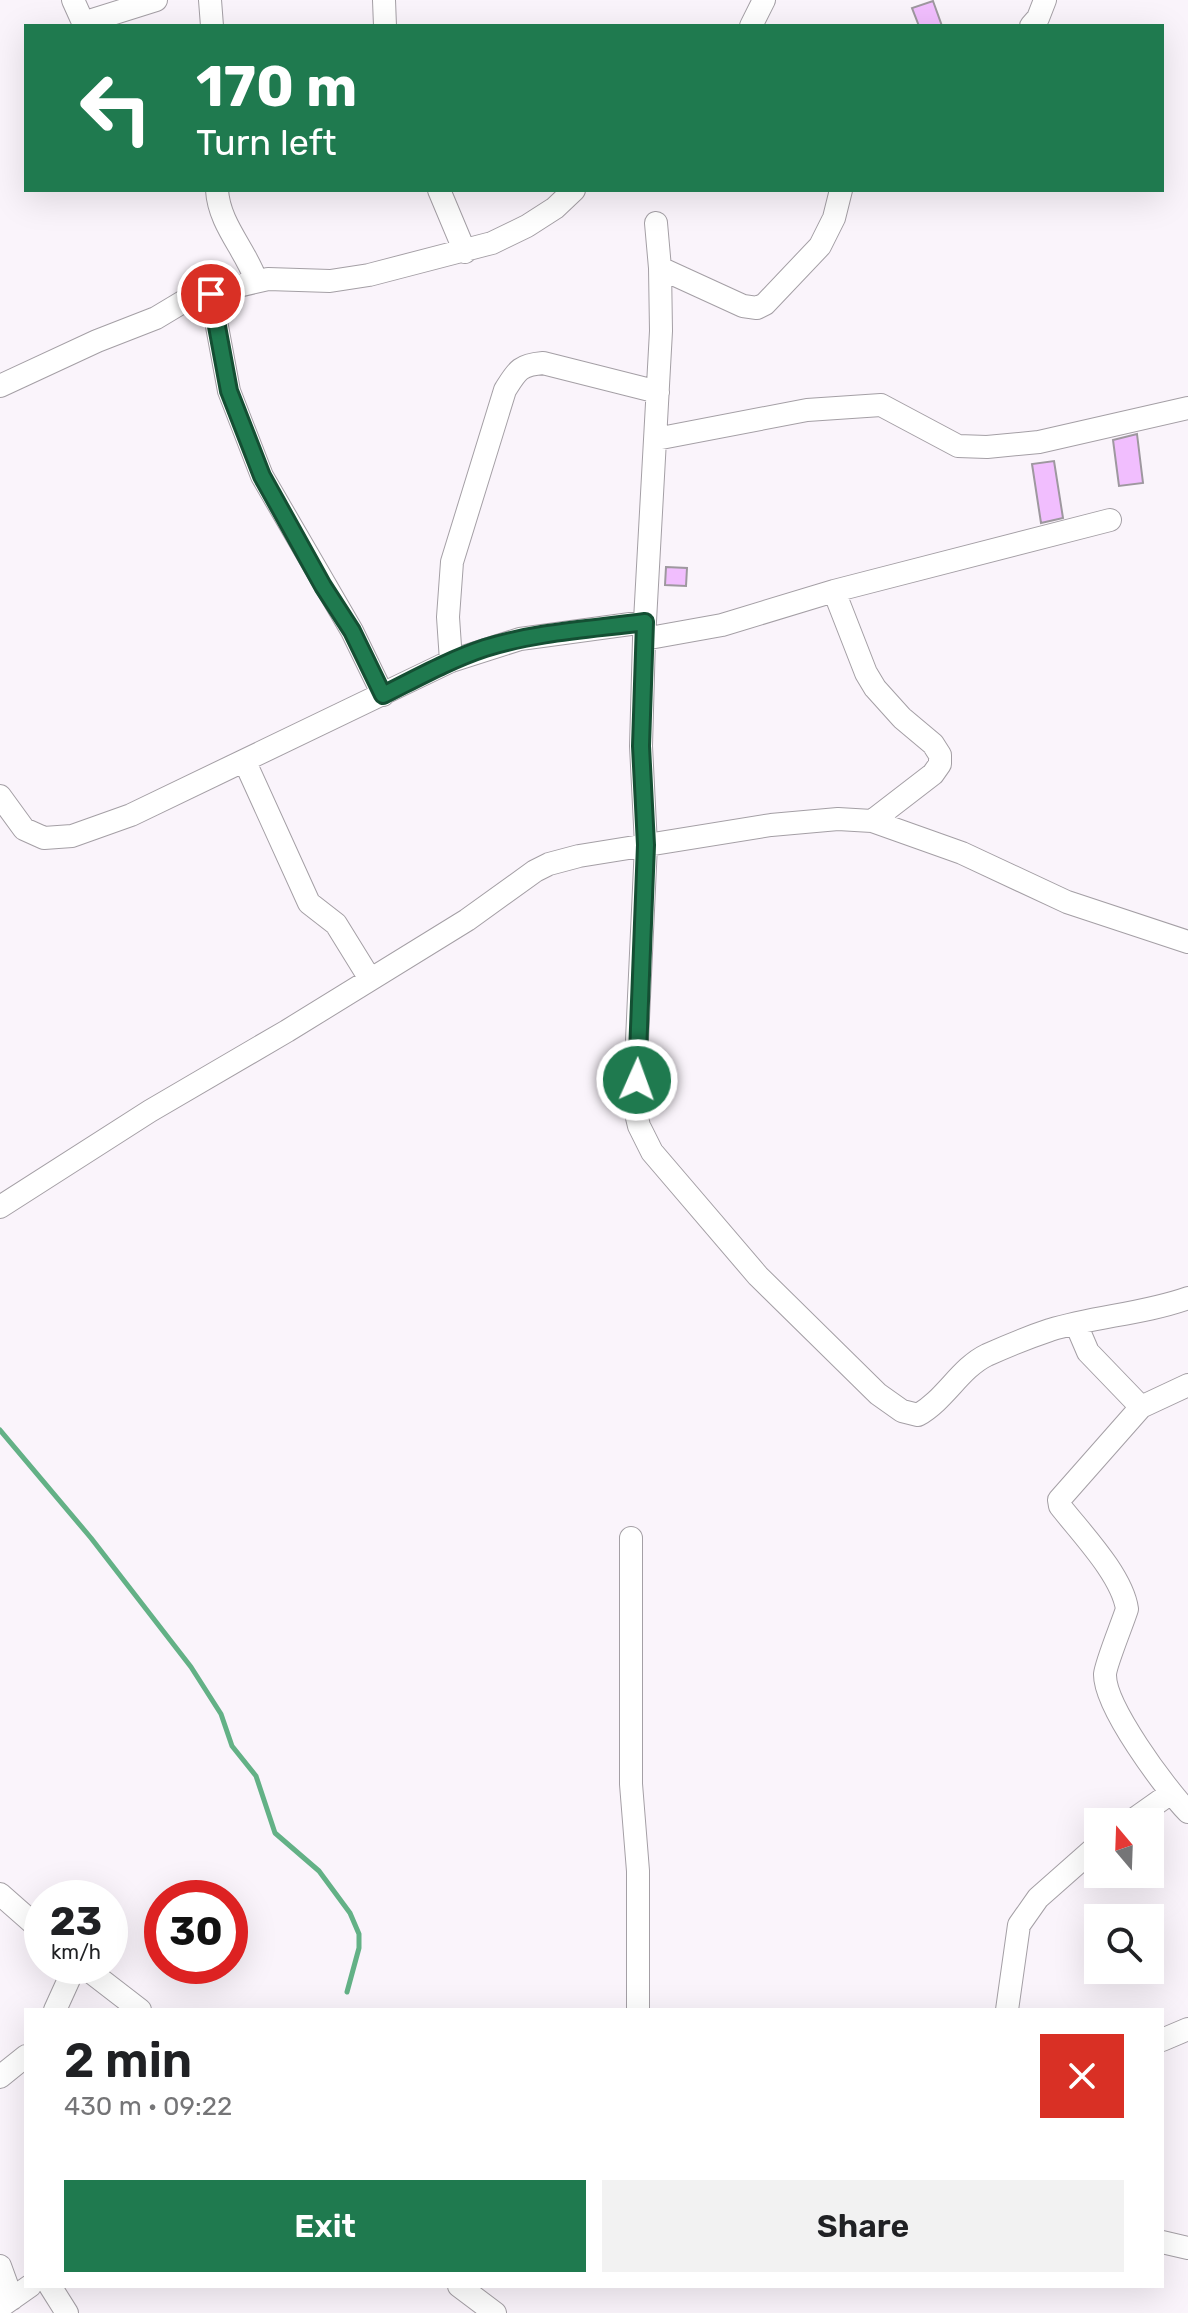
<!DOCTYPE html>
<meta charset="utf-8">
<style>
body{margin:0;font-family:Rubik,sans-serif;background:#f2f2f2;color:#202124;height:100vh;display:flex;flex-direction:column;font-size:30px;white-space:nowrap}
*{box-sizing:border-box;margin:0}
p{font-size:26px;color:#757577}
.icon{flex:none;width:44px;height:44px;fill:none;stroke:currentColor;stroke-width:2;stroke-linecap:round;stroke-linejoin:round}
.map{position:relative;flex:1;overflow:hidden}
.sheet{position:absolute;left:24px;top:2008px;width:1140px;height:280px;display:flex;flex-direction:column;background:#fff;border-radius:0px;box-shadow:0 8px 32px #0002}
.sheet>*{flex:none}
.hud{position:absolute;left:24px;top:24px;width:1140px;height:168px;border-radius:0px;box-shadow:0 8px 32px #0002;background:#1f7a4f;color:#fff;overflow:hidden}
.needle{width:52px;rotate:341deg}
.fabs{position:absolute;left:1084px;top:1808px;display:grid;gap:16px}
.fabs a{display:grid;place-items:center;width:80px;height:80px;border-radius:0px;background:#fff;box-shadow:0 8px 32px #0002;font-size:40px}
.speed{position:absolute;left:24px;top:1880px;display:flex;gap:16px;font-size:40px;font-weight:700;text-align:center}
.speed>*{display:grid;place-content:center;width:104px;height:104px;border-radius:50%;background:#fff;box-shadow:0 8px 32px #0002;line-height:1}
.speed small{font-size:20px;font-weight:400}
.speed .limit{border:12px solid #d22;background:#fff;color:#111}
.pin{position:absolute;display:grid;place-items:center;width:68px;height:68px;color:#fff;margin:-34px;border:4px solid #fff;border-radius:50%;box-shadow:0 2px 8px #0007}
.me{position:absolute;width:88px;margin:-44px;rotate:2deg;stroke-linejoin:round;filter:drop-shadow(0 0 6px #0008)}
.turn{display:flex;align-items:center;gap:28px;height:168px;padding:0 40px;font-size:36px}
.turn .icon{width:104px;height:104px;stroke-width:2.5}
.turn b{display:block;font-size:56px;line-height:68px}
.round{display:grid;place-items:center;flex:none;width:84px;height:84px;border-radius:0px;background:#f2f2f2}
.head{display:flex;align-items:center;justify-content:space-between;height:136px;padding:0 40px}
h1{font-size:48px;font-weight:600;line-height:60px}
.button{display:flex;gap:16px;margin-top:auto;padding:16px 40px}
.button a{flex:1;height:92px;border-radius:0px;background:#1f7a4f;color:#fff;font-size:32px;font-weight:600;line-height:92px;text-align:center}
.button a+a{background:#f2f2f2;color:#202124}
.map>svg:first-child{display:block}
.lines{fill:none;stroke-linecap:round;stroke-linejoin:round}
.stream{stroke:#63b186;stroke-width:5}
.building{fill:#f1befe;stroke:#9e989f;stroke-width:2}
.street-casing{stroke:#a49fa5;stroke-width:24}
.street{stroke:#fff;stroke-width:22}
.route-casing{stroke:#144f33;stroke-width:20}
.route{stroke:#1f7a4f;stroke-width:14}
</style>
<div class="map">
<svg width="1188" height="2313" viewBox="0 0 1188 2313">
<rect width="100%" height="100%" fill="#faf4fb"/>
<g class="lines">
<path class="stream" d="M0,1430L91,1538L191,1667L221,1714L232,1746L256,1776L275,1833L319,1871L350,1913L359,1934V1948L347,1992"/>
</g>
<path class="building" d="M933,1L942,26H919L912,8Z
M1137,434L1143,483L1119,486L1113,440Z
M1054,461L1063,518L1041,523L1032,464Z
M666,567L687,568L686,586L665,585Z"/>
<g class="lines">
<defs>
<path id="street" d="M73,0L82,20L86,22L156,0
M210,0L212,26
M384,0L385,26
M751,26L764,0
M1031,26L1038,18L1045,0
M217,190C219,224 245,249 256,280
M439,190L465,252
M656,223L660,268L661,331L644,639L641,746L646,845L634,1105L639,1126L652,1152L758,1276L878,1394L902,1411L918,1415C945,1400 960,1368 987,1355C1007,1346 1029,1337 1050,1330C1096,1316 1143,1314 1188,1298
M660,268L743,306L757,308L765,304L820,246L834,218L841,190
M211,294L229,391L262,476L352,631L383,695
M0,386L97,341L156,318L191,297L268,279L330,281L369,275L492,243L527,226L555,208L574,190
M656,439L807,410L881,405L958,446L987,447L1039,442L1188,408
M834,591L866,673L875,688L902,718L933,744L940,755V764L933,774L872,821
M644,639L722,625L834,591L1110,520
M451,661L448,617L452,562L505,390C517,371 519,365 543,363L658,392
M245,762L309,903L336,924L370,979
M0,796L24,829L44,838L72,836L131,815L451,661L520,639L645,622
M0,1207L150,1111L287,1031L467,920L535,871L549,864L579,856L771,825L838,819L872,821L962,853L1067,902L1188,942
M1076,1324L1088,1352L1141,1407
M1188,1385L1141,1407L1059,1500L1060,1506C1081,1533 1122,1575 1127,1609C1123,1622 1106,1663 1105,1674C1104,1706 1165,1788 1188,1812
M631,1538V1784L638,1871V2010
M1130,1822L1171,1793
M0,1894L42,1931
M83,1966L140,2010
M55,2010L75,1966
M1007,2010L1019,1925L1038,1898L1098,1845
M1162,2040L1188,2029
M0,2077L26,2056
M1162,2242L1188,2248
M0,2266L12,2299
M50,2286L67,2313
M459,2286L495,2313
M0,2307L30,2286"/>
</defs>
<use href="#street" class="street-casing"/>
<use href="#street" class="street"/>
</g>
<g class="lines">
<defs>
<path id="route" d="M211,294L229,391L262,476L323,586L352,631L383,695C417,678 449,660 485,648C536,632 592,629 645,622L641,746L646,845L637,1080"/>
</defs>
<use href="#route" class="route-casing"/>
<use href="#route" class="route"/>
</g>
</svg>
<div class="fabs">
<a><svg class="needle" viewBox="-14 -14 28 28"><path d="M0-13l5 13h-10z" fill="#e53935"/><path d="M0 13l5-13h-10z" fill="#757577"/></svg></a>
<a><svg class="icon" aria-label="search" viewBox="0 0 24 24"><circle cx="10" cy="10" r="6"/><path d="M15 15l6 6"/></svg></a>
</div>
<div class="speed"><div>23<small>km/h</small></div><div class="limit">30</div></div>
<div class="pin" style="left:211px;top:294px;background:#d93025"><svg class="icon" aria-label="arrive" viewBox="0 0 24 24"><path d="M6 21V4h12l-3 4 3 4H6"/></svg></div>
<svg class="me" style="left:637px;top:1080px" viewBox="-20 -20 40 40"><circle r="17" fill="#1f7a4f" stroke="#fff" stroke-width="3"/><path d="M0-11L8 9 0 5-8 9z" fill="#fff"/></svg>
<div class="hud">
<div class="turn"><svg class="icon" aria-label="left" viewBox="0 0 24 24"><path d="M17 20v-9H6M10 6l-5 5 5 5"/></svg><div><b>170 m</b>Turn left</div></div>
</div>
<section class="sheet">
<div class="head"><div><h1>2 min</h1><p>430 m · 09:22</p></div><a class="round" style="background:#d93025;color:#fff"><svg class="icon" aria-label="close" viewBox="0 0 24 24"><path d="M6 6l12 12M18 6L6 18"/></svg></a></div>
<div class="button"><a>Exit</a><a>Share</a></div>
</section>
</div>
